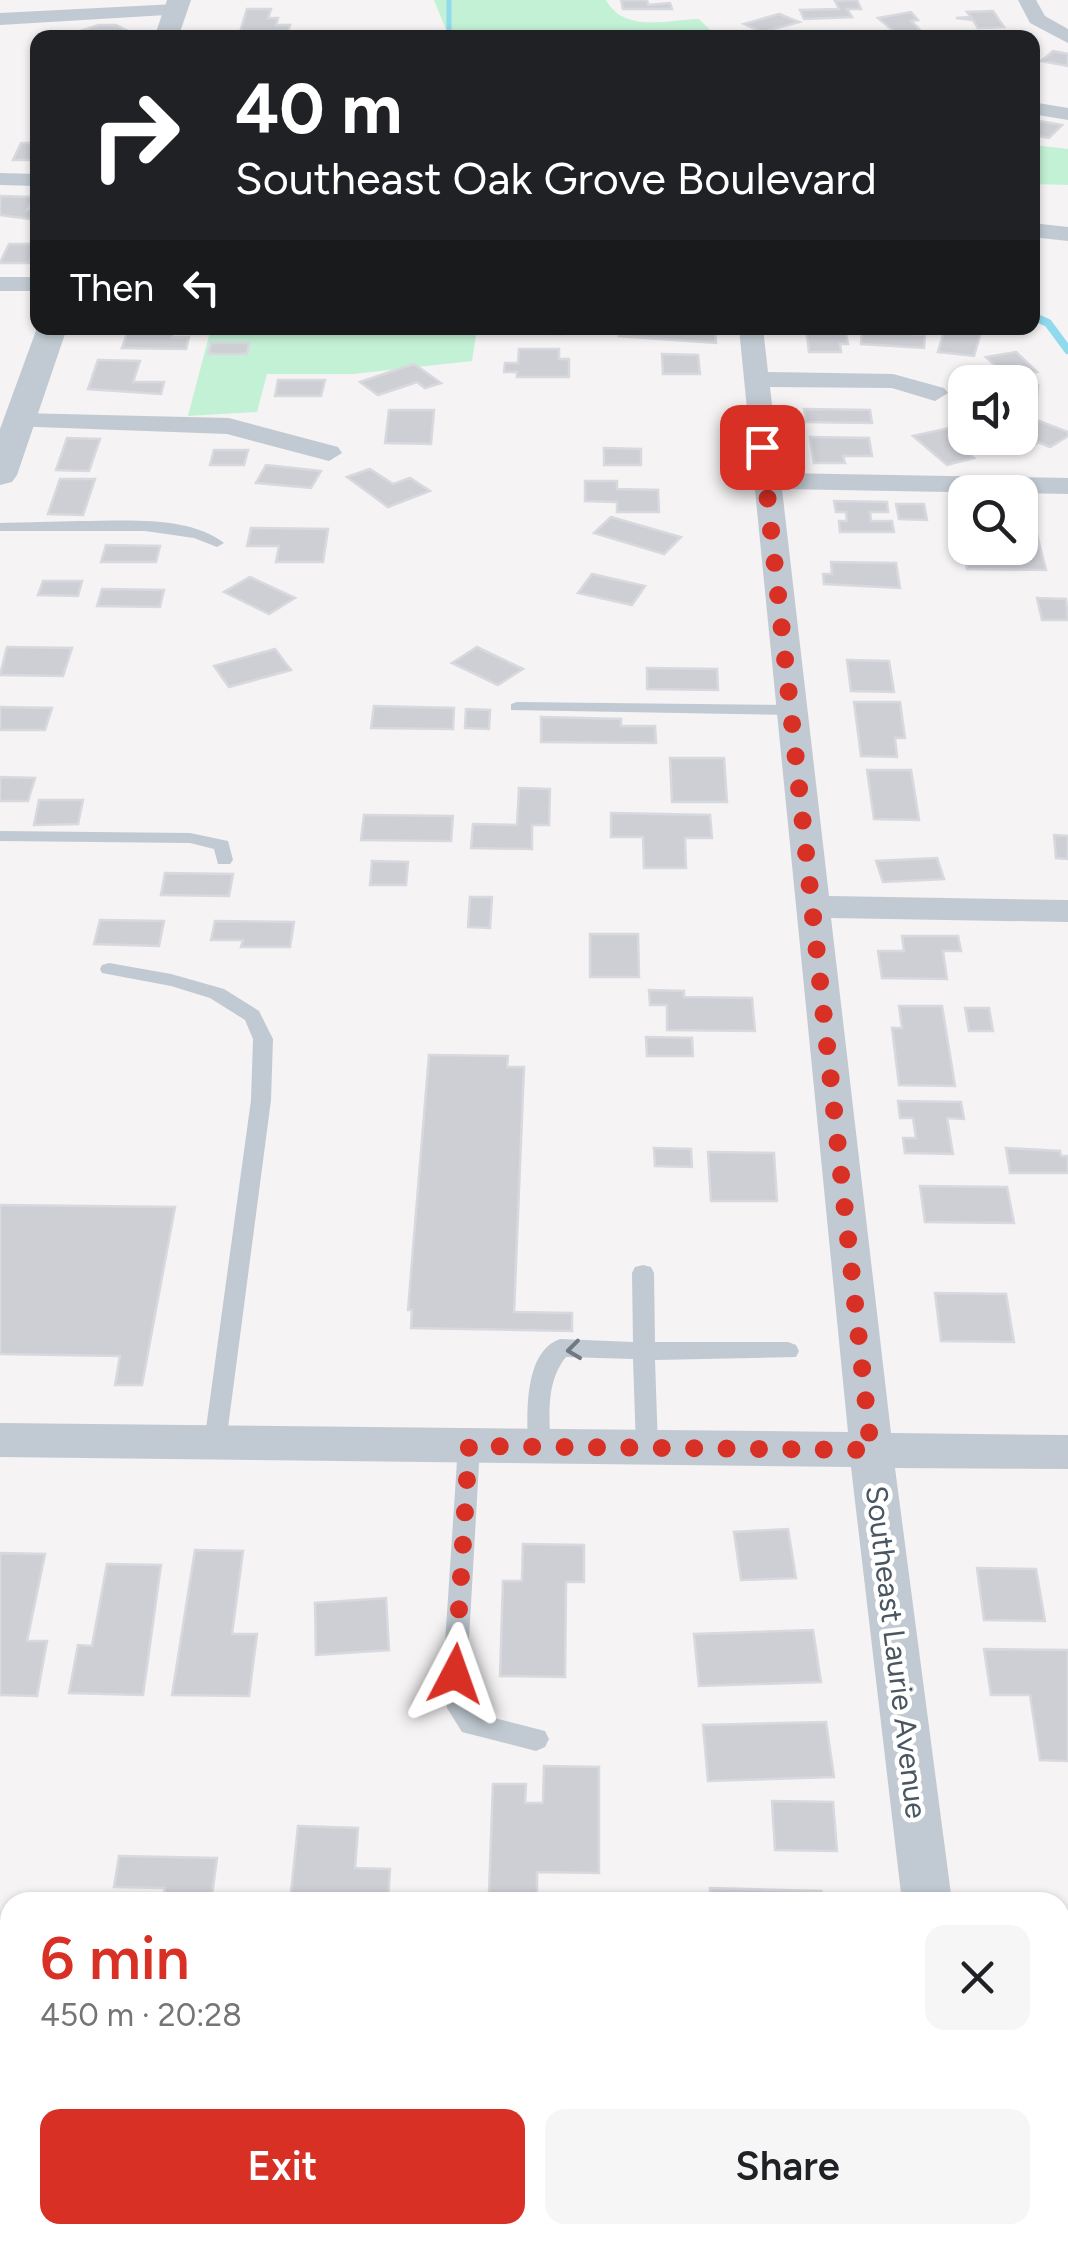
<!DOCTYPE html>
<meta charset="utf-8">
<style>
body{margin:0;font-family:Figtree,sans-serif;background:#f6f6f6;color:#202124;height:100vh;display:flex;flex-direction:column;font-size:38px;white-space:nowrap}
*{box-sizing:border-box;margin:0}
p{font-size:32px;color:#757577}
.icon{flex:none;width:55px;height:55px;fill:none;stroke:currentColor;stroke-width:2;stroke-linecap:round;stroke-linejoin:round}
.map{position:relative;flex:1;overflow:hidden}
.sheet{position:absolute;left:0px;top:1892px;width:1070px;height:352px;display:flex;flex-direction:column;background:#fff;border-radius:30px 30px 0 0;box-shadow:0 2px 8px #0004}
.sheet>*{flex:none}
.banner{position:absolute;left:30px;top:30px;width:1010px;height:305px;border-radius:20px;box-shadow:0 2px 8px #0004;background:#202124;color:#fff;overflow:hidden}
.controls{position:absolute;left:948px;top:365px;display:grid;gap:20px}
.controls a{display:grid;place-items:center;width:90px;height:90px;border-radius:20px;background:#fff;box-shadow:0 2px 8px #0004;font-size:50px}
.pin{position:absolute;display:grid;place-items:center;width:85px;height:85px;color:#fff;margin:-42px;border-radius:20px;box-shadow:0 5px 15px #0006}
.me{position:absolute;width:110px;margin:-55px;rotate:4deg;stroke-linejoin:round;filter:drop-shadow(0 0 8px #0008)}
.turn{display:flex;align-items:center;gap:35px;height:210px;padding:0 40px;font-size:45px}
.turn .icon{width:130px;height:130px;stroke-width:2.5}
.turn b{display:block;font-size:70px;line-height:85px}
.then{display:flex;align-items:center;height:95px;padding:0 40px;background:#0003;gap:20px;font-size:38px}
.round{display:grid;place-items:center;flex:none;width:105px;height:105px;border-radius:20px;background:#f6f6f6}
.overview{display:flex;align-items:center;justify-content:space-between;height:170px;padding:0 40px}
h1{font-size:60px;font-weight:600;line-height:75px;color:#d93025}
.cta{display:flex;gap:20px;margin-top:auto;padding:20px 40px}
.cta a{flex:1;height:115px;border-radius:20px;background:#d93025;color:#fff;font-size:40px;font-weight:600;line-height:115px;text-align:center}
.cta a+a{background:#f6f6f6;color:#202124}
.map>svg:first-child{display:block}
.green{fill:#c3f1d5}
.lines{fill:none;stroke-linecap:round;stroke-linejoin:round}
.stream-far1{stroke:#90daee;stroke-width:5}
.stream{stroke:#90daee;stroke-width:8}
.building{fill:#cdcfd5;stroke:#d7d9de;stroke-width:2.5}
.service{fill:#c1cad2;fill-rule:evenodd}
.minor{fill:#c1cad2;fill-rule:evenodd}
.tertiary{fill:#c1cad2;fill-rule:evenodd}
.oneway{stroke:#6e7983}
.route{stroke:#d93025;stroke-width:18;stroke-dasharray:0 32.4}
.labels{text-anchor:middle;stroke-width:9;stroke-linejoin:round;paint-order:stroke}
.street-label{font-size:30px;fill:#4a5661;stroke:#fff}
</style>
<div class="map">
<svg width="1068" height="2244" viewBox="0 0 1068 2244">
<rect width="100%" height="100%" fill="#f5f3f3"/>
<path class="green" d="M434,0H606C624,33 666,20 699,19L717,37H449Z
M1033,145L1068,149V185L1033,184Z
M200,328H477L472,361L353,374H267L257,412L188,416L210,332Z"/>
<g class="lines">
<path class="stream-far1" d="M449,0V38"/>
<path class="stream" d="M1032,316L1048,323L1068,350"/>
</g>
<path class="building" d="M621,0H647L648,5L670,3L672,9H623Z
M857,0L861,9H847L852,17L804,19L800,10L839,9L835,1Z
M247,9H271L268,18H278L276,25H290L288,32H240Z
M993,11L1004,27L978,28L973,20L956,18L971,17L967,12Z
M911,12L918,20L911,21L921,31L896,33L878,18Z
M779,14L799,22L762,32L744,24Z
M99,25H116L128,31L106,38L54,37L56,32H77Z
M1053,51L1068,54V66L1041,61Z
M1034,120L1062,125L1049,138L1032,135Z
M21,143H38V160H13Z
M0,196L33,197L27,210H38V220L0,215Z
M9,244H37L29,263H0Z
M129,328H175L172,337H189L186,349L122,348Z
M490,328H564V334L489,333Z
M619,328H715L716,343L619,336Z
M806,328H845L848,344H840L841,352H809Z
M945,328L981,332L974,356L938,352Z
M862,331L925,335L924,348L861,344Z
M211,343H249L247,354H208Z
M519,349H559V359H569V377H517V372H504L505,363H518Z
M1016,352L1037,372L1007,377L986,357Z
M662,354L698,355L700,374H663Z
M98,360L140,361L133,382H164L161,394L88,389Z
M414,364L441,383L425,388L417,382L378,395L360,382Z
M278,380H325L321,396H275Z
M1020,383L1038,385L1036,410L1020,408Z
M804,409L870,410L872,423L806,422Z
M389,410H434L431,444L385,443Z
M1021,414L1068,432V436L1050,447L1038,442L1031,447L1008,438H1020Z
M954,427L968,438L954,442L974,458L947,465L913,436Z
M810,437L869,438L872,456H843L845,463H814Z
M67,438L100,439L89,471L56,470Z
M604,448L641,449V465H604Z
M214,450H248L244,465H210Z
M266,465L321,471L311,488L256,483Z
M370,469L393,484L410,478L430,491L388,507L347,477Z
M60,479H95L83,515L48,514Z
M585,481H617V489L658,490L659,512H617V502L585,501Z
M834,501L887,502L888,512H870L871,521H892L894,532H840L839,521H847L846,512H836Z
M896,504H924L927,520L899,519Z
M611,517L681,537L664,554L594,533Z
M1020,527H1035L1046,570L967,569L959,533H965V548H1020Z
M251,528L328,529L323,562H276L279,546H247Z
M106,545L160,546L156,562H101Z
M831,562L896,563L900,588L824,584L823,574H832Z
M592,574L645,586L632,605L578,593Z
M250,577L295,598L269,614L224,592Z
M43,581H82L78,596L38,595Z
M102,589L164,590L160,607L97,606Z
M1037,598L1066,599L1068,620H1042Z
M7,647L72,648L63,676L0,675Z
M477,647L523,669L498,685L452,663Z
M275,649L291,670L229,687L214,666Z
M847,660L889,661L894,692L851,691Z
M647,668L717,669L718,690L647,689Z
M854,702H900L905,738H895L897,757L861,756Z
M374,706L454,708L453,729L371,728Z
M0,707L52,708L45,730H0Z
M466,709L490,710L489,729L465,728Z
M541,717L621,719V726H655L656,743L541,742Z
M670,758H724L727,802H672Z
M867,770H911L919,820L874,819Z
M0,777L35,778L28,801H0Z
M519,788L550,789L549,825H532V849L471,848L473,824L517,825Z
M39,800H83L78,824L34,825Z
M611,813L710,815L712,838H685L686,868H644L643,837H611Z
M364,815L453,816L451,841L361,840Z
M1054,835L1068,836V859L1056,858Z
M937,858L944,879L883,882L876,861Z
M372,861L408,862L406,885H370Z
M165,873L233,874L229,896L161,895Z
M470,897H492L490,928L468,927Z
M100,920L164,921L159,946L94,944Z
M215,921L294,922L290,947H241L243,940H211Z
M590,934H638L639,977H590Z
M902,936H958L961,951H943L947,979L882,978L878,951H904Z
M649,990L684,991V997L752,998L755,1031L667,1030V1005H650Z
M899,1006H942L955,1086L899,1085L892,1028H902Z
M965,1008H989L993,1031H969Z
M646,1037L692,1038L693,1056H647Z
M429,1055L508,1056L507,1067H524L514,1312L572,1313V1331L411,1328L412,1310H408Z
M898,1101L961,1102L964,1119L947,1118L953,1154L905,1153L903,1138H916L913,1118H900Z
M654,1148L691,1149L692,1167L655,1166Z
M1006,1148L1060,1151L1061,1156H1068V1173H1010Z
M708,1152L774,1153L777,1201H711Z
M920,1186L1007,1187L1014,1223L925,1222Z
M0,1205L175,1207L142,1385H115L120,1356L0,1354Z
M935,1293L1006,1294L1014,1342L941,1341Z
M788,1529L796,1578L741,1580L734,1532Z
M523,1544L584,1545V1582H566L565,1677L500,1676L503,1581H522Z
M195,1550L243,1551L232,1634H257L249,1696L172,1695Z
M0,1553L45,1554L27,1641H47L37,1696L0,1695Z
M107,1564L161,1565L143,1695L69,1693L78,1645L92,1646Z
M977,1568L1036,1569L1045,1621L984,1620Z
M386,1598L389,1650L316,1655L315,1603Z
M813,1630L821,1682L699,1686L694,1634Z
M984,1649L1068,1650V1761L1040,1760L1030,1695H991Z
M826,1722L834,1777L708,1781L703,1725Z
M544,1766L599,1767V1873L537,1872V1894L489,1893L493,1784H526L525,1803H543Z
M772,1801L833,1802L837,1851L775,1850Z
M298,1826L358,1828L355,1868L390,1869L388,1902H290Z
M119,1856L217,1858L211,1902H163L165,1888L114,1887Z
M710,1888L821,1891L822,1902H710Z
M637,2235H786V2244H638Z"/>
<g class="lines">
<path class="service" d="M81,521C124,521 189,515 224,543L217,547L194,538L145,531H0V523Z
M517,702L791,705L799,710L791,715L511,710V704Z
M0,831L190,833L228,841L233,860L230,864H218L214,849L190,843L0,841Z
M109,963L171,974L224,989L259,1011L273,1039L271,1100L226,1443L223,1450L215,1452L207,1450L204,1443L251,1100L253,1039L245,1020L210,998L171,986L102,973L100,969L102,965Z
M643,1265L651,1267L654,1273L655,1342H788L796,1345L799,1351L796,1357L655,1360L658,1448L655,1455L647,1457L639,1455L636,1448L633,1359L566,1357C545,1383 550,1416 550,1447L547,1454L539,1456L531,1454L528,1447C527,1416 523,1352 560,1339L633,1342L632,1273L635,1267Z
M469,1437L477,1439L480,1446L467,1674L472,1705L479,1714L545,1731L549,1739L545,1747L536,1751L462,1732L447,1708L443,1674L458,1446L461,1439Z"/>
<path class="minor" d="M1018,0H1036L1045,16L1068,29V43L1030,23Z
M176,4L185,10L183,14L0,25V13Z
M845,31L852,33L855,38H835Z
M1032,102L1068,108V120L1032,114Z
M0,173L38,174V186L0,185Z
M1032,223L1068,227V241L1032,237Z
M0,277H38V291H0Z
M739,328H763L768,372L893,374L944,388L948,393L935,401L892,388L770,387L780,473L1068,478V494L782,489L829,896L1068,900V922L831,918L891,1433L1068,1435V1469L895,1468L952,1902H902L851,1467L0,1457V1423L848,1432Z
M19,413L229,418L338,447L342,453L329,461L227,434L10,426L6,421Z
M941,2235H997L998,2244H942Z"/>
<path class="tertiary" d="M167,0H191L178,38H154Z
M37,328H67L17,475L12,482L0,485V429Z"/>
</g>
<defs><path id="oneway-chevron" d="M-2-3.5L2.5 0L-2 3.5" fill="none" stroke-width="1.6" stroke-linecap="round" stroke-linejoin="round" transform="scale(2.5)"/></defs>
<use class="oneway" href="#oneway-chevron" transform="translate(574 1350) rotate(173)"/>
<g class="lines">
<path class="route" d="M455,1674L469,1446L871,1450L762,447"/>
</g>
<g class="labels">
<g class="street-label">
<text transform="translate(896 1652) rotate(83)" y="10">Southeast Laurie Avenue</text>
</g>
</g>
</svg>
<div class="controls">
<a><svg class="icon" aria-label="sound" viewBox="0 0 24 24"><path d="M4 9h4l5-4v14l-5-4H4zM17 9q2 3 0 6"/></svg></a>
<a><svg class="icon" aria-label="search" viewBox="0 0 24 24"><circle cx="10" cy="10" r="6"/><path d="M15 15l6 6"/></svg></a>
</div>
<div class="pin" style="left:762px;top:447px;background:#d93025"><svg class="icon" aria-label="arrive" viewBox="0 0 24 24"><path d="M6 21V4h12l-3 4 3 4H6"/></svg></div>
<svg class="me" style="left:455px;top:1674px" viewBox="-20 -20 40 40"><path d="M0-17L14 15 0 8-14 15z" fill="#d93025" stroke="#fff" stroke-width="4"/></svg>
<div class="banner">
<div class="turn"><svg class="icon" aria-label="right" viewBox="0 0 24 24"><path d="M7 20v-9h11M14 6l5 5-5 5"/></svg><div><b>40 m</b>Southeast Oak Grove Boulevard</div></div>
<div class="then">Then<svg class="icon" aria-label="left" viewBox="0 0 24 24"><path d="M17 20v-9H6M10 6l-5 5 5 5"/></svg></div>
</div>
<section class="sheet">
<div class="overview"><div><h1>6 min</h1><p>450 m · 20:28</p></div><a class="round"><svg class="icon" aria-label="close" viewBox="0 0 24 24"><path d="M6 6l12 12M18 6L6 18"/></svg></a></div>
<div class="cta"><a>Exit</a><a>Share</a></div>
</section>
</div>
